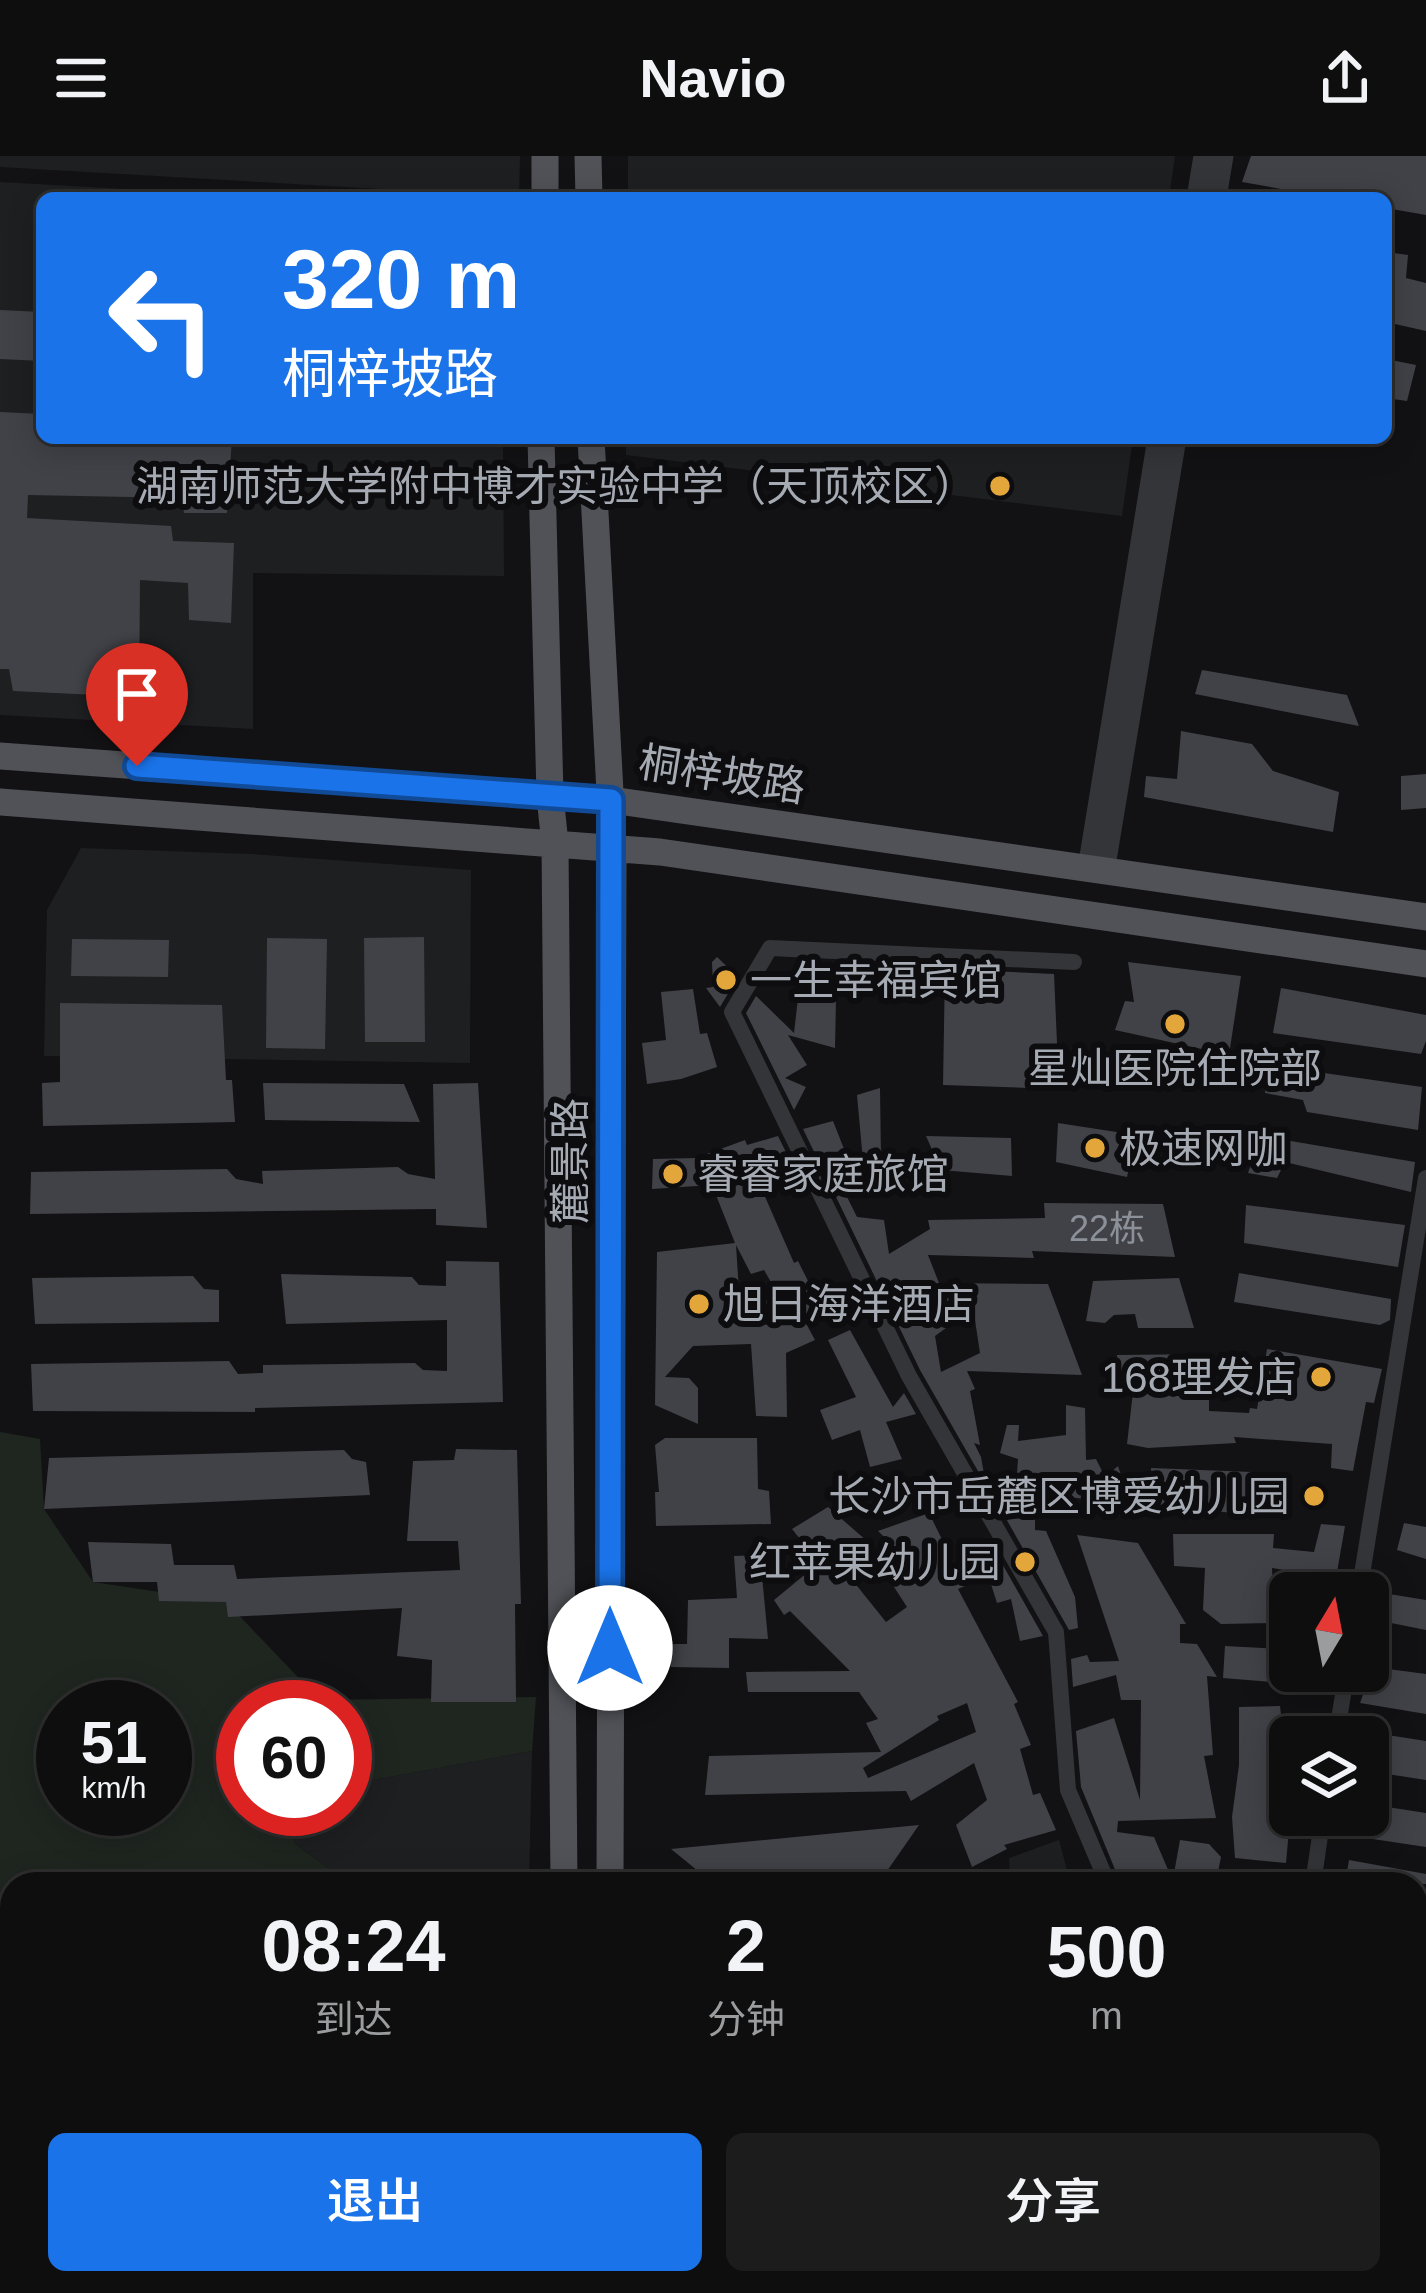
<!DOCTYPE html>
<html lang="zh">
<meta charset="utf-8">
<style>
body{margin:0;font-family:Helvetica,"Noto Sans SC",sans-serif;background:#1c1c1d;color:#f1f3f6;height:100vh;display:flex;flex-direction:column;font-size:45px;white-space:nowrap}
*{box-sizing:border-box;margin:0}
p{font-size:39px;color:#9b9c9e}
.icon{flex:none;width:66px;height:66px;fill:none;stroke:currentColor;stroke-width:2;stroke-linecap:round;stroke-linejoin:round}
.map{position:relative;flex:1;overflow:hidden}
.side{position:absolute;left:0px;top:1716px;width:1428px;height:423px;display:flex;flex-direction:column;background:#0e0e0f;border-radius:36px 36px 0 0;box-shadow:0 6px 30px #0003,0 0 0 3px #2e2e2f}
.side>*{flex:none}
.guide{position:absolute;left:36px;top:36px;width:1356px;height:252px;border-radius:18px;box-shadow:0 6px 30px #0003,0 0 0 3px #2e2e2f;background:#1a73e8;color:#fff;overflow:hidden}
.needle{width:78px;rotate:10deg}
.controls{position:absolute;left:1269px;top:1416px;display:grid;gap:24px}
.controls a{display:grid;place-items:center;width:120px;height:120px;border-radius:18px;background:#0e0e0f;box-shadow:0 6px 30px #0003,0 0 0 3px #2e2e2f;font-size:60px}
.speed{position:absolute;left:36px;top:1524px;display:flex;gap:24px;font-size:60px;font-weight:700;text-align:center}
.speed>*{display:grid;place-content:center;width:156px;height:156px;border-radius:50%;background:#0e0e0f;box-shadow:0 6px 30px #0003,0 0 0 3px #2e2e2f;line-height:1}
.speed small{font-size:30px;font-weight:400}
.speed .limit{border:18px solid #d22;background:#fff;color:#111}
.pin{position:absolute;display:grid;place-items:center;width:102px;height:102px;color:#fff;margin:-123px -51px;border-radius:50% 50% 50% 0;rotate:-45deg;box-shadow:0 0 12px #0007}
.pin .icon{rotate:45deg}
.me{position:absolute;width:132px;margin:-66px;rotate:0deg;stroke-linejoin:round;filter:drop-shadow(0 0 9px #0008)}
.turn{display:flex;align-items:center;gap:42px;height:252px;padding:0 48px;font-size:54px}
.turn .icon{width:156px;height:156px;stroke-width:2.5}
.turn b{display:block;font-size:84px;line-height:102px}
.eta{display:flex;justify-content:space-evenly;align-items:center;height:204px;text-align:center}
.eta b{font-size:72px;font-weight:600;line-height:84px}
.cta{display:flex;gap:24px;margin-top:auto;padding:24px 48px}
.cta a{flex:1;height:138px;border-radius:18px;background:#1a73e8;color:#fff;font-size:48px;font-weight:600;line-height:138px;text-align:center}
.cta a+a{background:#1c1c1d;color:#f1f3f6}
header{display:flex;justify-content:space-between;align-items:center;height:156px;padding:0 48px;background:#0e0e0f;font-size:54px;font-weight:600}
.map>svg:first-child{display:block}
.built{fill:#1e1f21}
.green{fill:#1f2620;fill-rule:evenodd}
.building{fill:#414247;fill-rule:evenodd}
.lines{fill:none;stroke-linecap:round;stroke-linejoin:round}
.minor{stroke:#343538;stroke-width:16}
.tertiary{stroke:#343538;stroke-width:21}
.primary{stroke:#505257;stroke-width:27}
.route-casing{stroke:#114b97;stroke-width:30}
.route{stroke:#1a73e8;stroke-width:21}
.poi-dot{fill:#e3a63b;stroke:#0d0d0f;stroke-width:4.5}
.labels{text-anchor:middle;stroke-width:12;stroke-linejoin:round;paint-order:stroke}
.number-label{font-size:36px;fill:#8c9098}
.poi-label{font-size:42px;fill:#a5aab3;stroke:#0d0d0f;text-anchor:end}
.street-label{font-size:42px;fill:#a5aab3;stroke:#0d0d0f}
</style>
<header><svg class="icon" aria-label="menu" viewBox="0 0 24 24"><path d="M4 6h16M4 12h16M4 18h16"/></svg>Navio<svg class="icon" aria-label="share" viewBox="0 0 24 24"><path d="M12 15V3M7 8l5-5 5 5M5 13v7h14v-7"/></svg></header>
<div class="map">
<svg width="1426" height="2137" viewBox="0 0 1426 2137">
<rect width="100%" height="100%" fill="#121214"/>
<path class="built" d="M0,0H520L519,41L0,11Z
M628,0H1175L1169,42H628Z
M0,26L288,42H42V282H503L504,420L253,417V573L0,559Z
M626,282H1133L1122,360L626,299Z
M81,692L251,698L471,714L470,907L44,900L47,754Z
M532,1595L529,1728H349L294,1687L299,1653H345V1629Z
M1059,1684L1067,1714L1010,1728L1009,1702Z
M0,1997L12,2000V2127H118L119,2137H0Z"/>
<path class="green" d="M0,1276L40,1283L44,1353L93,1426L226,1446L320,1544L536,1541L532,1595L345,1629V1551H243V1653H299L294,1687L349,1728H12V2000L0,1997ZM63,1551H165V1653H63Z
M118,2127H536L537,2137H119Z"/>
<path class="building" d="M1251,0H1426V59L1386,52V42H1332L1242,26Z
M1386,96L1408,99L1406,122L1426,127V175L1386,166Z
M0,154L42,156V205L0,203Z
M1386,203L1416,209L1407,245L1386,242Z
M0,256L42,258V282H232L227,357H184L182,342L28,339L27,362L171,370L173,385L234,387L231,467L189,464L188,427L140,424L139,541L13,535L9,513H0Z
M1202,514L1347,539L1359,570L1195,538Z
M1181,575L1252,588L1273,615L1339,636L1333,676L1144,641L1146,620L1177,623Z
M1426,618V652L1401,654V620Z
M424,781L425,886H365L364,782Z
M267,782L327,783L325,893L266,892Z
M72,783L169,784L168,821L71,820Z
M717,801L738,821L720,851L706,832L713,831L712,806Z
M1128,806L1241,820L1229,899L1115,874L1125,845L1134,846Z
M945,813L1054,818L1059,933L943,929Z
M1281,832L1426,859V885L1421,898L1273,877Z
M693,833L700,878L707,877L717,911L681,923L647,928L642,887L666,884L661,836Z
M756,840L794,877L798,842L836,843L835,892L788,879L807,909L785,922L806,931L794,954L746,857Z
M60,847L222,849L226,924H232L235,966L43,970L42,927L60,926Z
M1269,909L1422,931L1418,974L1307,956L1303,944L1265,937Z
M263,927L404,928L420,966L265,964Z
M478,927L487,1072L436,1069V1053L30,1058L31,1016L227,1013L236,1023L263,1028L262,1015L398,1011L408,1018L435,1023L433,928Z
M880,932L881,1001L863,1005L857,939Z
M833,965L850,1008L839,1010L842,1031L857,1061L884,1064L889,1098L930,1073L928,1064L1045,1062L1044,1047L1163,1048L1175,1101L1032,1095L1034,1102L928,1099L939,1127L1048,1128L1082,1219L967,1215L975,1233L970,1235L980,1289L974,1287L981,1301L986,1329L920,1214L803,973ZM957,1164H975L980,1197L941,1216L935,1180Z
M1058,967L1136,979L1127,1021L1056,1006Z
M778,980L807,1039L797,1041L793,1021L759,1027L794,1107L798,1105L815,1139L845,1128L848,1136L802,1160L815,1184L786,1197L787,1261L756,1260L751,1188L693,1190L665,1221L689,1222L698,1232V1268L655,1249L657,1096L735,1087L712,1029L652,1033L653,1003L696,1002L745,984L747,989ZM736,1089L751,1118L764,1114L779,1140L765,1145L778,1170L741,1166Z
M926,980L1011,982L1012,1020L941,1014Z
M1261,980L1415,1006L1411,1036L1285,1006L1277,1022L1248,1017Z
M1246,1049L1405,1069L1398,1111L1244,1087Z
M446,1105L499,1106L503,1246L255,1252V1256L33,1255L31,1208L229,1205L238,1218L263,1217V1209L415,1207L423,1214L447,1215V1164L286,1168L281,1118L412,1121L419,1129L446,1130Z
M1239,1117L1391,1143L1390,1164L1380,1169L1234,1146Z
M193,1120L204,1133L219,1134V1166L35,1168L32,1122Z
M1179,1122L1194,1172H1138L1135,1158L1114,1159L1105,1167L1086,1165L1093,1125Z
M850,1174L893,1251L904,1237L916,1258L886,1266L902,1303L870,1311L860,1274L832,1284L820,1254L856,1241L828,1184Z
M1267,1193L1382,1213L1374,1247L1366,1246L1353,1315L1331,1312L1332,1288L1234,1281L1236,1287L1148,1292L1127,1288L1133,1236H1118L1117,1199L1209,1198V1255L1249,1257L1250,1252L1257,1253Z
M1066,1249L1085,1252L1086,1304L1096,1303L1105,1321L1118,1310L1134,1359L1101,1360L1099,1344L1065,1341L1032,1344L1040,1362H1035V1374L1046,1375L1075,1441L1078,1472L1069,1474L991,1336L994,1324L1014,1363L1018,1303L1000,1297L1007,1269H1019L1018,1285L1066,1279Z
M665,1282H757L758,1333L769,1335L771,1368L656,1370L655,1336H659L655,1289Z
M456,1293L517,1294L521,1448H515L516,1546H431L432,1504L397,1500L402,1452L228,1461L226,1446L159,1445L157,1426H93L88,1386L171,1388L174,1409H234L237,1423L460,1414L458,1385H407L413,1305L454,1304Z
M344,1294L352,1303L366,1306L370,1339L44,1353L49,1302Z
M1151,1312L1252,1316L1259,1360L1153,1348Z
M828,1351L867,1385L841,1410L886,1466L907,1451L885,1417L909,1405L878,1375L929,1357L965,1430L958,1433L1018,1546L1014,1548L1031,1589L1020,1593L1033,1639L1040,1637L1056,1674L1004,1689L1007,1693L972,1711L956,1669L987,1644L974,1607L911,1645L906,1635L705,1639L709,1600L881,1596L866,1567L878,1563L859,1536H748L746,1516L850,1515L790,1455L784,1459L774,1444L819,1407L792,1373ZM967,1547L976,1576L868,1622L863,1612L939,1564L937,1560Z
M1404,1367L1426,1371V1403L1397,1394Z
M1321,1368L1345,1370L1336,1422L1272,1412L1275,1467L1221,1468L1203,1454L1205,1412L1174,1410L1173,1378H1274L1273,1392L1314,1396Z
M1077,1379L1138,1387L1186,1468H1180V1487L1197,1488L1217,1521L1207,1520L1213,1599L1204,1600L1216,1662L1118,1665L1117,1676L1154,1681L1172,1723L1159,1724L1158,1728H1121L1081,1631L1076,1575L1114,1562L1140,1644L1141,1544H1121L1116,1519L1073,1531L1071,1503L1087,1499L1090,1506L1119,1505Z
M987,1381L1043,1480L1020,1485L1011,1443L997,1447L991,1428Z
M760,1399L768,1483L729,1482V1512L671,1511V1488H687L688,1444L737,1442L734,1400Z
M1377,1436L1426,1444V1474L1376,1464Z
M1225,1490L1280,1493L1285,1527L1223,1522Z
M1373,1511L1426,1518V1558L1360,1547Z
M1280,1550L1285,1593L1282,1662H1290L1286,1707L1235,1702L1232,1661L1239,1609V1551Z
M1368,1576L1426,1585V1624L1368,1615Z
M1368,1648L1426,1657V1691L1333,1677L1337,1659H1368Z
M919,1669L878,1728H714L671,1693Z
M1180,1684L1209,1688L1221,1701L1217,1721L1173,1723Z
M1349,1704L1426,1718V1728H1345Z"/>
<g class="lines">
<path class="minor" d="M1074,806L770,792L732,856L909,1220L1056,1476L1068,1634L1108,1728
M1359,1437L1426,1022
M1336,1581L1347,1515
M1313,1728L1323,1659
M1326,2127V2137"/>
<path class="tertiary" d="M1197,42L1204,0
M1216,42L1223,0
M1088,713L1158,282
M1104,716L1176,282"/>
<path class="primary" d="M588,0L589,42
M545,42V0
M541,282L550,640L555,688L564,1728
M591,282L613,692L610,1728
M0,600L611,644L1426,761
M0,646L660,696L1426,808
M567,2127V2137
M608,2137V2127"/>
</g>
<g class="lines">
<defs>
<path id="route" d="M137,610L611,644L610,1492"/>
</defs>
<use href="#route" class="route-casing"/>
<use href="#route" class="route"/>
</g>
<g class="poi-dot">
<circle cx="1000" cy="330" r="12"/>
<circle cx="726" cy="824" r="12"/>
<circle cx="1175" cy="868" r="12"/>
<circle cx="1095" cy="992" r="12"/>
<circle cx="673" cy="1018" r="12"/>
<circle cx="699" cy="1148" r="12"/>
<circle cx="1321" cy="1221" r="12"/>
<circle cx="1314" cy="1340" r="12"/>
<circle cx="1025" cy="1406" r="12"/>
</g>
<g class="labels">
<g class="number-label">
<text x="1107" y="1085">22栋</text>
</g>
<g class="poi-label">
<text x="976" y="345">湖南师范大学附中博才实验中学（天顶校区）</text>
<text x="750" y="839" text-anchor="start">一生幸福宾馆</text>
<text x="1175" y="927" text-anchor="middle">星灿医院住院部</text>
<text x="1119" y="1007" text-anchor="start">极速网咖</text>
<text x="697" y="1033" text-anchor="start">睿睿家庭旅馆</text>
<text x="723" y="1163" text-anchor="start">旭日海洋酒店</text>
<text x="1297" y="1236">168理发店</text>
<text x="1290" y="1355">长沙市岳麓区博爱幼儿园</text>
<text x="1001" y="1421">红苹果幼儿园</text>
</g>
<g class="street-label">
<text transform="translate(722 618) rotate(9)" y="15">桐梓坡路</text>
<text transform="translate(570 1005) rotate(-90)" y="15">麓景路</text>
</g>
</g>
</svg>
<div class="controls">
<a><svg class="needle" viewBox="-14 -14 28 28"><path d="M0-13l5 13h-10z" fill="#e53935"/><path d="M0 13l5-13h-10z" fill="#9b9c9e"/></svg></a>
<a><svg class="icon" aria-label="layers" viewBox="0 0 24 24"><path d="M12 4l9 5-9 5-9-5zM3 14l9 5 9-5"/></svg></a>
</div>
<div class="speed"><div>51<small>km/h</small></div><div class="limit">60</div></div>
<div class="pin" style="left:137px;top:610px;background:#d93025"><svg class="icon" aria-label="arrive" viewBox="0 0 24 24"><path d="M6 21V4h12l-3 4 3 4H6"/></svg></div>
<svg class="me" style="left:610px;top:1492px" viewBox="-20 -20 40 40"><circle r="19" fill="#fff"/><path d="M0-13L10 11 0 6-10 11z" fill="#1a73e8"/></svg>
<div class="guide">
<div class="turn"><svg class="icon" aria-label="left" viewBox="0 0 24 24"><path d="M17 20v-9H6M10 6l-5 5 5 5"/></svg><div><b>320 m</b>桐梓坡路</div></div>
</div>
<section class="side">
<div class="eta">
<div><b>08:24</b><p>到达</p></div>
<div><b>2</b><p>分钟</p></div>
<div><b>500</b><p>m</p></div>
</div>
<div class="cta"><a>退出</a><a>分享</a></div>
</section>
</div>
